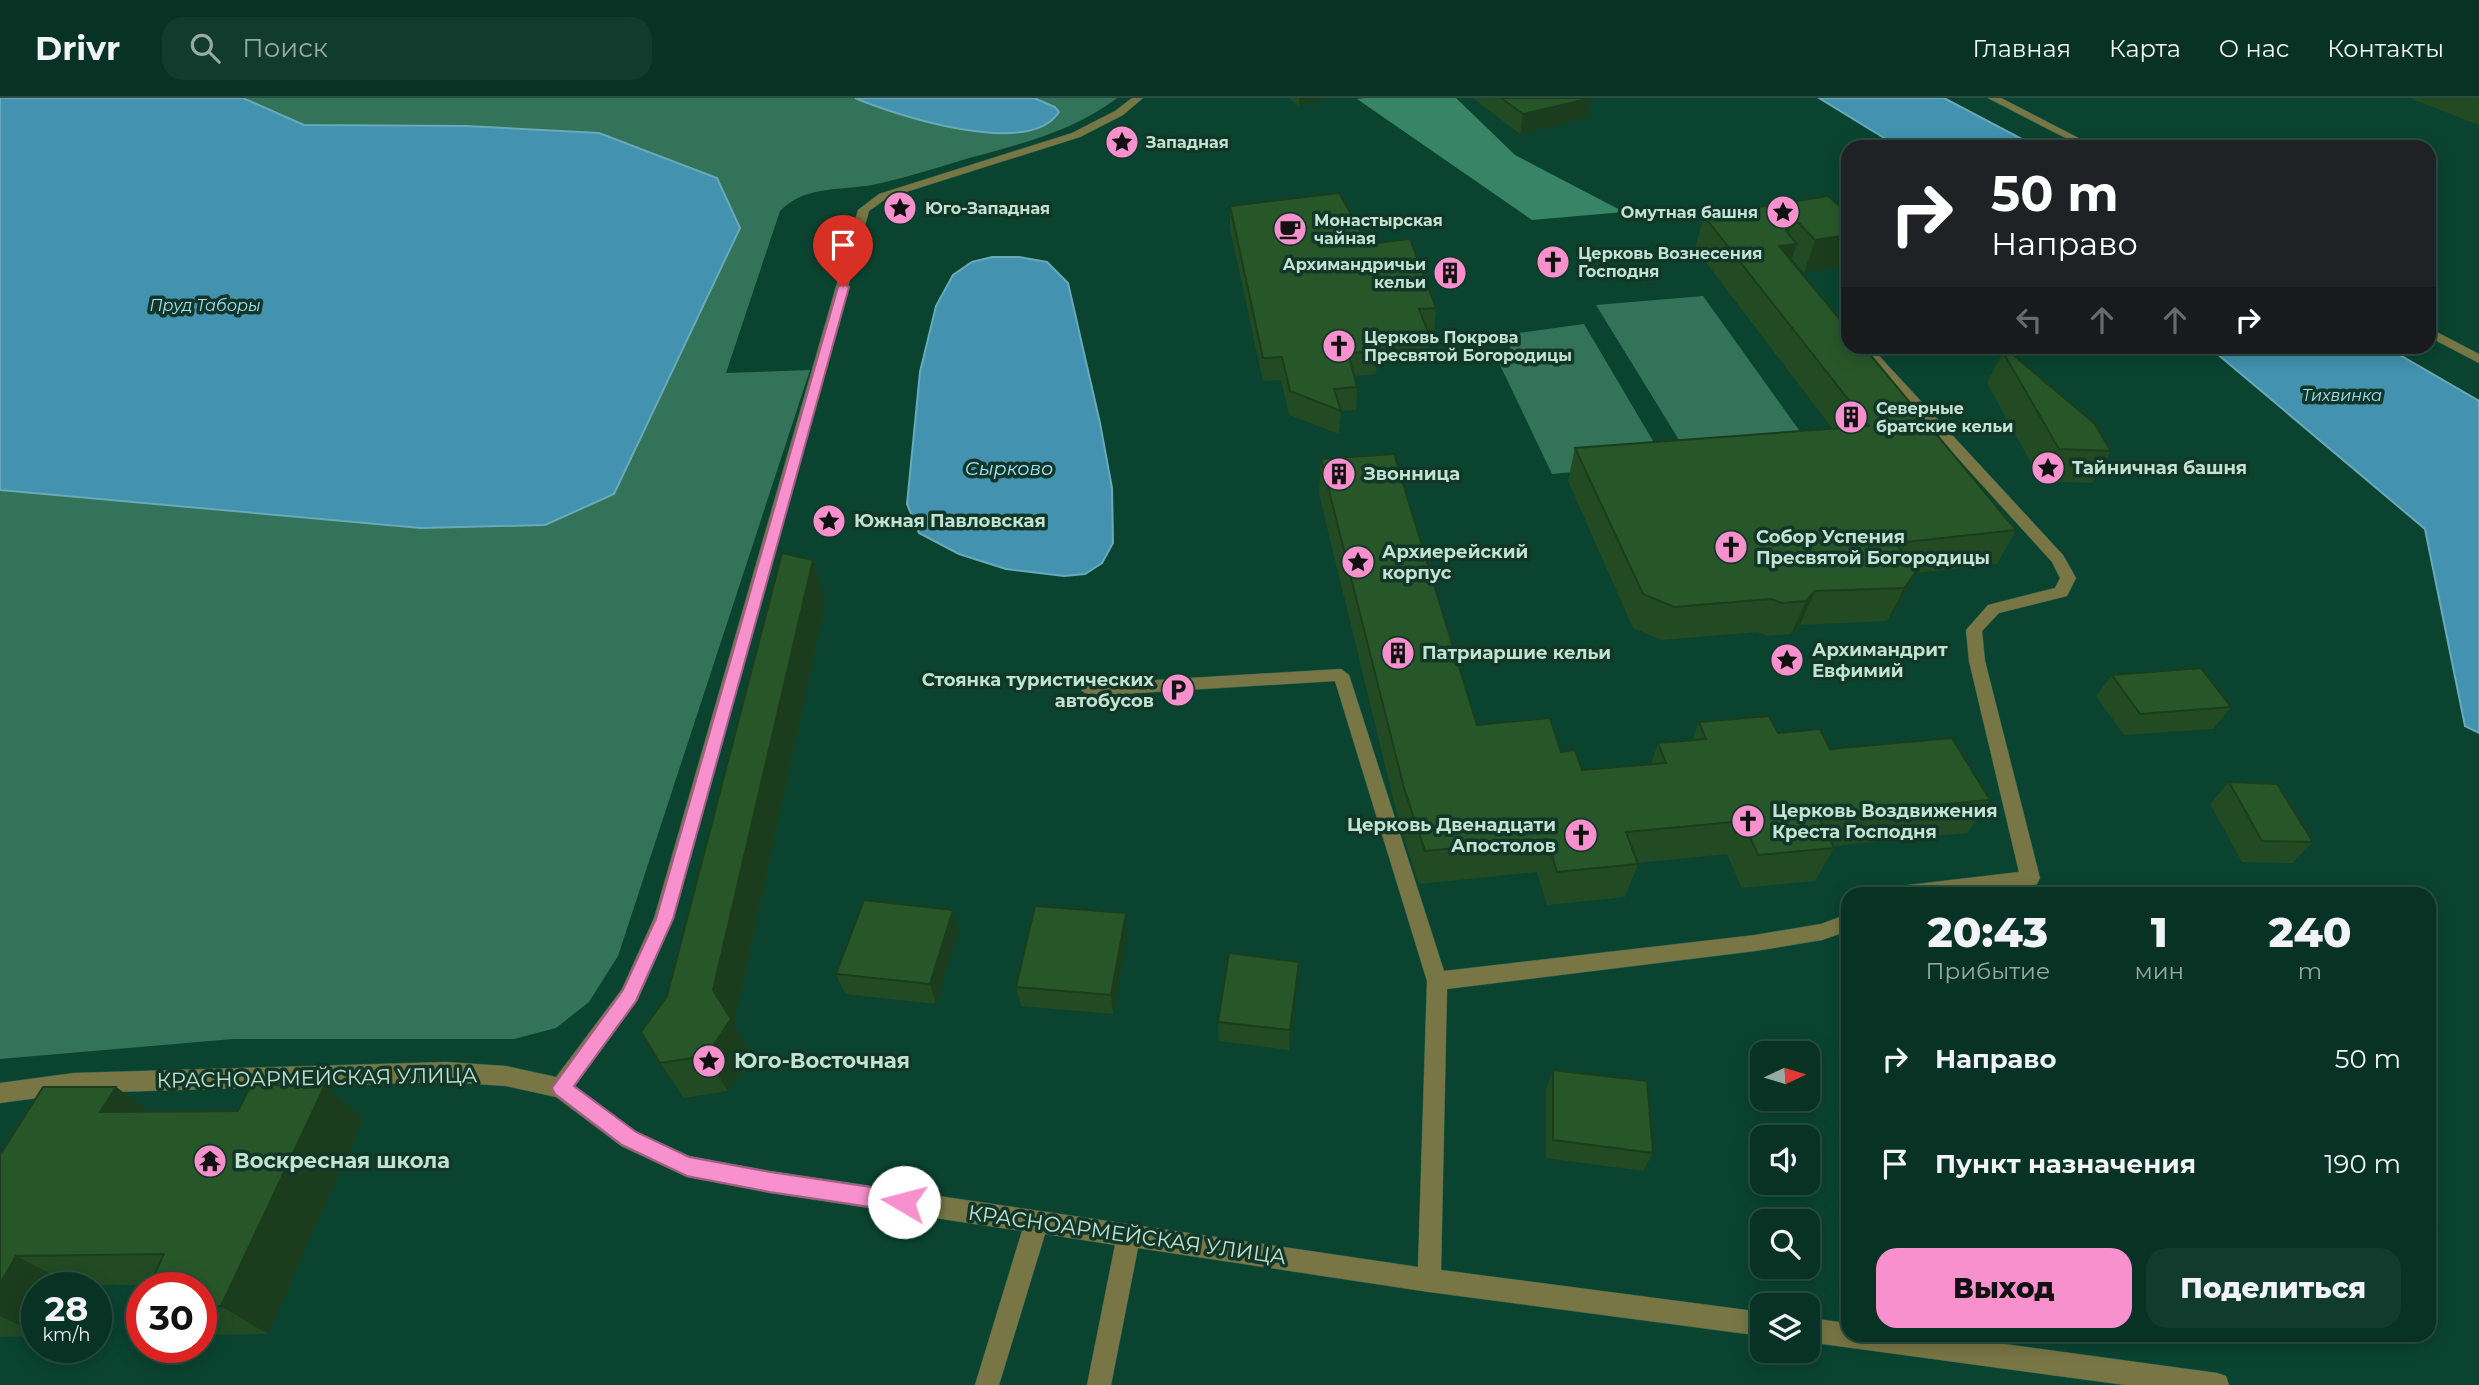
<!DOCTYPE html>
<html lang="ru">
<meta charset="utf-8">
<style>
body{margin:0;font-family:Montserrat,sans-serif;background:#113b2c;color:#f1f3f6;height:100vh;display:flex;flex-direction:column;font-size:26px;white-space:nowrap}
*{box-sizing:border-box;margin:0}
p{font-size:23px;color:#98aaa6}
.icon{flex:none;width:38px;height:38px;fill:none;stroke:currentColor;stroke-width:2;stroke-linecap:round;stroke-linejoin:round}
.map{position:relative;flex:1;overflow:hidden}
.side{position:absolute;left:1841px;top:789px;width:595px;height:455px;display:flex;flex-direction:column;background:#083324;border-radius:21px;box-shadow:0 4px 18px #0003,0 0 0 2px #294e41}
.side>*{flex:none}
.guide{position:absolute;left:1841px;top:42px;width:595px;height:214px;border-radius:21px;box-shadow:0 4px 18px #0003,0 0 0 2px #294e41;background:#202124;color:#fff;overflow:hidden}
.needle{width:46px;rotate:86deg}
.buttons{position:absolute;left:1750px;top:943px;display:grid;gap:14px}
.buttons a{display:grid;place-items:center;width:70px;height:70px;border-radius:14px;background:#083324;box-shadow:0 4px 18px #0003,0 0 0 2px #294e41;font-size:35px}
.speed{position:absolute;left:21px;top:1174px;display:flex;gap:14px;font-size:35px;font-weight:700;text-align:center}
.speed>*{display:grid;place-content:center;width:91px;height:91px;border-radius:50%;background:#083324;box-shadow:0 4px 18px #0003,0 0 0 2px #294e41;line-height:1}
.speed small{font-size:18px;font-weight:400}
.speed .limit{border:10px solid #d22;background:#fff;color:#111}
.pin{position:absolute;display:grid;place-items:center;width:60px;height:60px;color:#fff;margin:-72px -30px;border-radius:50% 50% 50% 0;rotate:-45deg;box-shadow:0 0 7px #0007}
.pin .icon{rotate:45deg}
.me{position:absolute;width:77px;margin:-38px;rotate:278deg;stroke-linejoin:round;filter:drop-shadow(0 0 5px #0008)}
.turn{display:flex;align-items:center;gap:24px;height:147px;padding:0 35px;font-size:32px}
.turn .icon{width:91px;height:91px;stroke-width:2.5}
.turn b{display:block;font-size:49px;line-height:60px}
.lanes{display:flex;align-items:center;height:66px;padding:0 35px;background:#0003;justify-content:center;gap:35px;direction:ltr}
.lanes .off{opacity:.35}
.eta{display:flex;justify-content:space-evenly;align-items:center;height:119px;text-align:center}
.eta b{font-size:42px;font-weight:800;line-height:49px}
.primary-button{display:flex;gap:14px;margin-top:auto;padding:14px 35px}
.primary-button a{flex:1;height:80px;border-radius:21px;background:#f790cd;color:#111;font-size:28px;font-weight:800;line-height:80px;text-align:center}
.primary-button a+a{background:#113b2c;color:#f1f3f6}
ul{padding:0;list-style:none}
li{display:flex;align-items:center;gap:21px;height:105px;padding:0 35px}
li div{flex:1}
li b{display:block;font-size:26px}
li em{font-style:normal}
header{display:flex;align-items:center;gap:42px;box-sizing:border-box;height:98px;padding:0 35px;background:#083324;border-bottom:2px solid #294e41}
header strong{font-size:33px}
nav{display:flex;gap:38px;margin-inline-start:auto;font-size:24px}
.search{width:490px;height:63px;background:#113b2c;display:flex;align-items:center;gap:18px;box-sizing:border-box;padding:0 24px;border-radius:21px;color:#98aaa6;font-size:26px}
.map>svg:first-child{display:block}
.green{fill:#337359}
.forest{fill:#388466}
.water{fill:#4292b0;stroke:#68aaba;stroke-width:2}
.lines{fill:none;stroke-linecap:round;stroke-linejoin:round}
.minor-casing{stroke:#2b614d;stroke-width:1}
.minor{fill:#797646;fill-rule:evenodd}
.wall{fill:#224b23}
.shaded-wall{fill:#1b3d1d}
.building{fill:#275729;stroke:#1b3d1d;stroke-width:2}
.route{fill:#f790cd;stroke:#a15e85;stroke-width:2}
.labels{text-anchor:middle;stroke-width:7;stroke-linejoin:round;paint-order:stroke}
.far-poi-label{font-size:16px;font-weight:bold;fill:#c1e3d2;stroke:#123729;text-anchor:start}
.far-water-label{font-size:16px;font-style:italic;fill:#a4e2fb;stroke:#123729}
.poi-label{font-size:18px;font-weight:bold;fill:#c1e3d2;stroke:#123729;text-anchor:start}
.water-label{font-size:19px;font-style:italic;fill:#a4e2fb;stroke:#123729}
.near-poi-label{font-size:21px;font-weight:bold;fill:#c1e3d2;stroke:#123729;text-anchor:start}
.near-street-label{font-size:21px;fill:#c1e3d2;stroke:#123729}
</style>
<header>
<strong>Drivr</strong>
<div class="search"><svg class="icon" aria-label="search" viewBox="0 0 24 24"><circle cx="10" cy="10" r="6"/><path d="M15 15l6 6"/></svg>Поиск</div>
<nav><a>Главная</a><a>Карта</a><a>О нас</a><a>Контакты</a></nav>
</header>
<div class="map">
<svg width="2479" height="1287" viewBox="0 0 2479 1287">
<rect width="100%" height="100%" fill="#0a4430"/>
<path class="green" d="M243,0H1117C1074,33 1021,46 969,60C940,69 911,78 881,85C846,94 807,85 780,113L726,275L810,272L618,858L589,904L556,930L514,941H233L0,961V392L421,430L614,396L740,131L599,35L466,28L304,27Z
M1703,198L1814,353L1692,363L1596,207Z
M1584,226L1666,365L1552,376L1500,267L1518,235Z"/>
<path class="forest" d="M1365,0H1456L1515,57L1624,114L1532,122L1357,1Z"/>
<path class="water" d="M0,0H243L304,27L466,28L599,35L717,80L740,130L614,396L545,427L421,430L0,392Z
M855,0H1034L1055,9L1059,14C1029,61 895,17 855,0Z
M1819,0H1944L2037,49H1899Z
M992,159H1019L1047,164L1068,185L1100,325L1112,390L1113,445L1102,465L1085,476L1064,478L1006,471L959,456L919,435L907,406L920,274L936,208L953,177L972,164Z
M2209,249H2386L2479,303V635L2465,628L2425,431Z"/>
<g class="lines">
<defs>
<path id="minor" d="M1132,0H1143L1123,17L1080,39L887,100L869,113L674,820L637,903L575,988L637,1034L689,1058L770,1073L1418,1169L1427,883L1335,583L1089,598L1081,592L1089,586L1341,571L1349,577L1444,873L1755,837L1821,826L1848,816V833L1822,842L1755,853L1447,891L1441,1172L1762,1214V1238L1429,1194L1138,1150L1111,1287H1087L1115,1147L1045,1136L999,1287H975L1022,1133L770,1095L687,1079L621,1048L556,999L506,988L446,984L79,995L61,1013L53,1016L45,1013L42,1006L45,999L0,1005V985L74,975L446,964L506,968L556,979L622,891L654,820L858,112L879,96L1072,35L1115,13Z
M1988,0H2001L2096,49H2083Z
M2429,230L2479,256V265L2429,239Z
M1856,248H1870L2063,457L2076,480L2067,498L1999,515L1982,533L1985,563L2040,780L2037,786L2030,788L1962,796H1890L1893,790L1900,788L2019,774L1969,563L1966,532L1988,507L2055,490L2060,480L2052,464Z
M1808,1220L1848,1225V1237H1938L2217,1275L2226,1278L2229,1287H2125L1808,1244Z"/>
</defs>
<use href="#minor" class="minor-casing"/>
<use href="#minor" class="minor"/>
</g>
<path class="wall" d="M1289,0H1328L1299,8Z
M1473,0H1592L1588,20L1520,36Z
M2413,0H2479V27L2412,1Z
M1230,108L1368,146L1436,210L1434,233H1428L1430,239L1427,262L1377,265L1376,276L1354,278L1357,289L1356,312L1341,313L1339,336L1289,317L1281,282L1263,283L1230,130Z
M1848,115L1804,175L1792,161L1791,163L2016,432L1997,466L1915,475L1899,508L1887,523L1800,527L1791,536L1768,538L1758,534L1662,542L1633,530L1568,383L1575,350L1832,330L1695,150L1704,118Z
M2003,254L2111,353L2092,385L2041,383L1987,285Z
M1321,361L1477,627L1561,654L1582,672L1651,666L1658,645L1692,642L1699,624L1778,635L1990,702L1967,735L1833,748L1834,750L1815,783L1742,790L1727,756L1637,765L1638,766L1625,799L1547,807L1537,774L1419,786L1399,724L1319,396Z
M813,462L826,503L734,926L752,956L728,993L684,1000L660,965L667,898Z
M2112,577L2231,609L2213,631L2124,637L2096,598Z
M2229,684L2313,744L2292,765L2242,764L2210,706Z
M959,832L936,906L845,896L836,876Z
M1128,835L1113,916L1021,908L1016,889Z
M1299,864L1298,884L1289,952L1219,943L1218,924Z
M1553,972L1653,1055L1643,1073L1546,1060V991Z
M325,987L363,1021L268,1236L201,1237V1208L149,1187H72L70,1190H37V1238L0,1239V1057L116,989L151,1014L238,1013Z
M2429,1108L2438,1127L2429,1132Z"/>
<path class="shaded-wall" d="M1299,0H1328L1299,8Z
M1592,0L1588,20L1520,36L1523,16Z
M1792,124L1784,148L1797,146L1786,178L1769,181L1786,125Z
M1848,137V167L1804,175L1815,142Z
M813,462L826,503L734,926L752,956L728,993L706,958L713,892Z
M1916,474L1899,508L1887,523L1904,490Z
M1815,493L1800,527L1791,536L1806,503Z
M953,812L959,832L936,906L930,886Z
M1126,815L1128,835L1113,916L1111,897Z
M1299,864L1298,884L1289,952L1290,932Z
M325,987L363,1021L268,1236L221,1208Z
M116,989L163,1023L100,1014Z
M16,1158L72,1187L70,1190H37V1235L0,1218V1186Z"/>
<path class="building" d="M1501,0H1591L1523,16Z
M1339,95L1368,146L1410,141L1436,210L1419,211L1430,239L1375,242L1378,253L1348,255L1357,289L1334,291L1341,313L1290,293L1282,259L1263,260L1230,108Z
M1828,98L1848,115V137L1815,142L1799,125L1792,124L1786,125V133L1797,146L1779,148L1848,231V248H1863L2016,432L1896,445L1916,474L1904,490L1815,493L1806,503L1782,505L1771,501L1674,509L1643,496L1575,350L1869,328L1704,118Z
M2006,251L2094,325L2111,353L2059,351L2003,254Z
M1394,356L1477,627L1550,620L1561,654L1575,652L1582,672L1666,665L1658,645L1706,641L1699,624L1769,618L1778,635L1820,631L1830,651L1952,640L1990,702L1818,718L1834,750L1758,757L1743,723L1626,734L1638,766L1557,774L1547,741L1425,753L1404,690L1321,361Z
M782,455L813,462L713,892L731,921L706,958L660,965L641,934L667,898Z
M2201,570L2231,609L2140,616L2112,577Z
M2229,684L2277,686L2313,744L2262,743Z
M864,802L953,812L930,886L836,876Z
M1035,808L1126,815L1111,897L1016,889Z
M1229,855L1299,864L1290,932L1218,924Z
M1553,972L1647,983L1653,1055L1553,1042Z
M251,987H325L221,1208H201V1190H148L164,1156L16,1158L0,1186V1057L43,989H116L100,1014L238,1013Z
M2429,1108L2438,1127L2429,1126Z"/>
<path class="route" d="M843,186L849,189L673,821L636,903L574,988L636,1034L689,1059L770,1074L904,1094L911,1097L914,1104L911,1111L904,1114L770,1094L687,1078L622,1047L555,996L552,990L623,892L656,821L838,189Z"/>
<defs>
<symbol id="sight-disc" viewBox="-11 -11 22 22"><circle r="9.5" fill="#f790cd" stroke="#123729"/><path d="M0-6L1.8-2.2L6-1.7L2.9 1.2L3.7 5.4L0 3.3L-3.7 5.4L-2.9 1.2L-6-1.7L-1.8-2.2Z" fill="#111"/></symbol>
<symbol id="cafe-disc" viewBox="-11 -11 22 22"><circle r="9.5" fill="#f790cd" stroke="#123729"/><path d="M-5.5-4.5H6V0H3Q3 3.5 0 3.5H-2.5Q-5.5 3.5-5.5 0ZM3-3.2v2h1.7v-2ZM-6 4.5H4V6H-6Z" fill="#111"/></symbol>
<symbol id="church-disc" viewBox="-11 -11 22 22"><circle r="9.5" fill="#f790cd" stroke="#123729"/><path d="M-1.2-6h2.4v3.5h3.3v2.4h-3.3V6h-2.4V-.1h-3.3v-2.4h3.3Z" fill="#111"/></symbol>
<symbol id="building-disc" viewBox="-11 -11 22 22"><circle r="9.5" fill="#f790cd" stroke="#123729"/><path d="M-4-6H4V6H1V3H-1V6H-4ZM-2.5-4.3h1.7v1.8h-1.7ZM.8-4.3h1.7v1.8H.8ZM-2.5-1h1.7V.8h-1.7ZM.8-1h1.7V.8H.8Z" fill="#111"/></symbol>
<symbol id="parking-disc" viewBox="-11 -11 22 22"><circle r="9.5" fill="#f790cd" stroke="#123729"/><path d="M-3.5-5.5H1a3.5 3.5 0 0 1 0 7H-1V5.5H-3.5ZM-1-3.4V-.6H.8a1.4 1.4 0 0 0 0-2.8Z" fill="#111"/></symbol>
<symbol id="temple-disc" viewBox="-11 -11 22 22"><circle r="9.5" fill="#f790cd" stroke="#123729"/><path d="M0-6L5-2H3V0L6.5 2.5H4V6H1.5V3h-3V6H-4V2.5H-6.5L-3 0V-2H-5Z" fill="#111"/></symbol>
</defs>
<g fill-rule="evenodd">
<use href="#sight-disc" x="1103" y="25" width="38" height="38"/>
<use href="#sight-disc" x="881" y="91" width="38" height="38"/>
<use href="#sight-disc" x="1764" y="95" width="38" height="38"/>
<use href="#cafe-disc" x="1271" y="112" width="38" height="38"/>
<use href="#church-disc" x="1534" y="145" width="38" height="38"/>
<use href="#building-disc" x="1431" y="156" width="38" height="38"/>
<use href="#church-disc" x="1320" y="229" width="38" height="38"/>
<use href="#building-disc" x="1832" y="300" width="38" height="38"/>
<use href="#sight-disc" x="2029" y="351" width="38" height="38"/>
<use href="#building-disc" x="1320" y="357" width="38" height="38"/>
<use href="#sight-disc" x="810" y="404" width="38" height="38"/>
<use href="#church-disc" x="1712" y="430" width="38" height="38"/>
<use href="#sight-disc" x="1339" y="445" width="38" height="38"/>
<use href="#building-disc" x="1379" y="536" width="38" height="38"/>
<use href="#sight-disc" x="1768" y="543" width="38" height="38"/>
<use href="#parking-disc" x="1159" y="573" width="38" height="38"/>
<use href="#church-disc" x="1729" y="704" width="38" height="38"/>
<use href="#church-disc" x="1562" y="718" width="38" height="38"/>
<use href="#sight-disc" x="690" y="944" width="38" height="38"/>
<use href="#temple-disc" x="191" y="1044" width="38" height="38"/>
</g>
<g class="labels">
<g class="far-poi-label">
<text x="1146" y="50">Западная</text>
<text x="925" y="116">Юго-Западная</text>
<text x="1758" y="120" text-anchor="end">Омутная башня</text>
<text x="1314" y="128">Монастырская<tspan x="1314" dy="18">чайная</tspan></text>
<text x="1578" y="161">Церковь Вознесения<tspan x="1578" dy="18">Господня</tspan></text>
<text x="1426" y="172" text-anchor="end">Архимандричьи<tspan x="1426" dy="18">кельи</tspan></text>
<text x="1364" y="245">Церковь Покрова<tspan x="1364" dy="18">Пресвятой Богородицы</tspan></text>
<text x="1876" y="316">Северные<tspan x="1876" dy="18">братские кельи</tspan></text>
</g>
<g class="far-water-label">
<text x="205" y="213">Пруд Таборы</text>
<text x="2342" y="303">Тихвинка</text>
</g>
<g class="poi-label">
<text x="2072" y="376">Тайничная башня</text>
<text x="1364" y="382">Звонница</text>
<text x="854" y="429">Южная Павловская</text>
<text x="1756" y="445">Собор Успения<tspan x="1756" dy="21">Пресвятой Богородицы</tspan></text>
<text x="1382" y="460">Архиерейский<tspan x="1382" dy="21">корпус</tspan></text>
<text x="1812" y="558">Архимандрит<tspan x="1812" dy="21">Евфимий</tspan></text>
<text x="1422" y="561">Патриаршие кельи</text>
<text x="1154" y="588" text-anchor="end">Стоянка туристических<tspan x="1154" dy="21">автобусов</tspan></text>
<text x="1772" y="719">Церковь Воздвижения<tspan x="1772" dy="21">Креста Господня</tspan></text>
<text x="1556" y="733" text-anchor="end">Церковь Двенадцати<tspan x="1556" dy="21">Апостолов</tspan></text>
</g>
<g class="water-label">
<text x="1009" y="377">Сырково</text>
</g>
<g class="near-poi-label">
<text x="734" y="970">Юго-Восточная</text>
<text x="234" y="1070">Воскресная школа</text>
</g>
<g class="near-street-label">
<text transform="translate(317 980) rotate(-1)" y="7">КРАСНОАРМЕЙСКАЯ УЛИЦА</text>
<text transform="translate(1127 1137) rotate(8)" y="7">КРАСНОАРМЕЙСКАЯ УЛИЦА</text>
</g>
</g>
</svg>
<div class="buttons">
<a><svg class="needle" viewBox="-14 -14 28 28"><path d="M0-13l5 13h-10z" fill="#e53935"/><path d="M0 13l5-13h-10z" fill="#98aaa6"/></svg></a>
<a><svg class="icon" aria-label="sound" viewBox="0 0 24 24"><path d="M4 9h4l5-4v14l-5-4H4zM17 9q2 3 0 6"/></svg></a>
<a><svg class="icon" aria-label="search" viewBox="0 0 24 24"><circle cx="10" cy="10" r="6"/><path d="M15 15l6 6"/></svg></a>
<a><svg class="icon" aria-label="layers" viewBox="0 0 24 24"><path d="M12 4l9 5-9 5-9-5zM3 14l9 5 9-5"/></svg></a>
</div>
<div class="speed"><div>28<small>km/h</small></div><div class="limit">30</div></div>
<div class="pin" style="left:843px;top:189px;background:#d93025"><svg class="icon" aria-label="arrive" viewBox="0 0 24 24"><path d="M6 21V4h12l-3 4 3 4H6"/></svg></div>
<svg class="me" style="left:904px;top:1104px" viewBox="-20 -20 40 40"><circle r="19" fill="#fff"/><path d="M0-13L10 11 0 6-10 11z" fill="#f790cd"/></svg>
<div class="guide">
<div class="turn"><svg class="icon" aria-label="right" viewBox="0 0 24 24"><path d="M7 20v-9h11M14 6l5 5-5 5"/></svg><div><b>50 m</b>Направо</div></div>
<div class="lanes"><svg class="icon off" aria-label="left" viewBox="0 0 24 24"><path d="M17 20v-9H6M10 6l-5 5 5 5"/></svg><svg class="icon off" aria-label="ahead" viewBox="0 0 24 24"><path d="M12 20V5M6 11l6-6 6 6"/></svg><svg class="icon off" aria-label="ahead" viewBox="0 0 24 24"><path d="M12 20V5M6 11l6-6 6 6"/></svg><svg class="icon" aria-label="right" viewBox="0 0 24 24"><path d="M7 20v-9h11M14 6l5 5-5 5"/></svg></div>
</div>
<section class="side">
<div class="eta">
<div><b>20:43</b><p>Прибытие</p></div>
<div><b>1</b><p>мин</p></div>
<div><b>240</b><p>m</p></div>
</div>
<ul>
<li><svg class="icon" aria-label="right" viewBox="0 0 24 24"><path d="M7 20v-9h11M14 6l5 5-5 5"/></svg><div><b>Направо</b></div><em>50 m</em></li>
<li><svg class="icon" aria-label="arrive" viewBox="0 0 24 24"><path d="M6 21V4h12l-3 4 3 4H6"/></svg><div><b>Пункт назначения</b></div><em>190 m</em></li>
</ul>
<div class="primary-button"><a>Выход</a><a>Поделиться</a></div>
</section>
</div>
